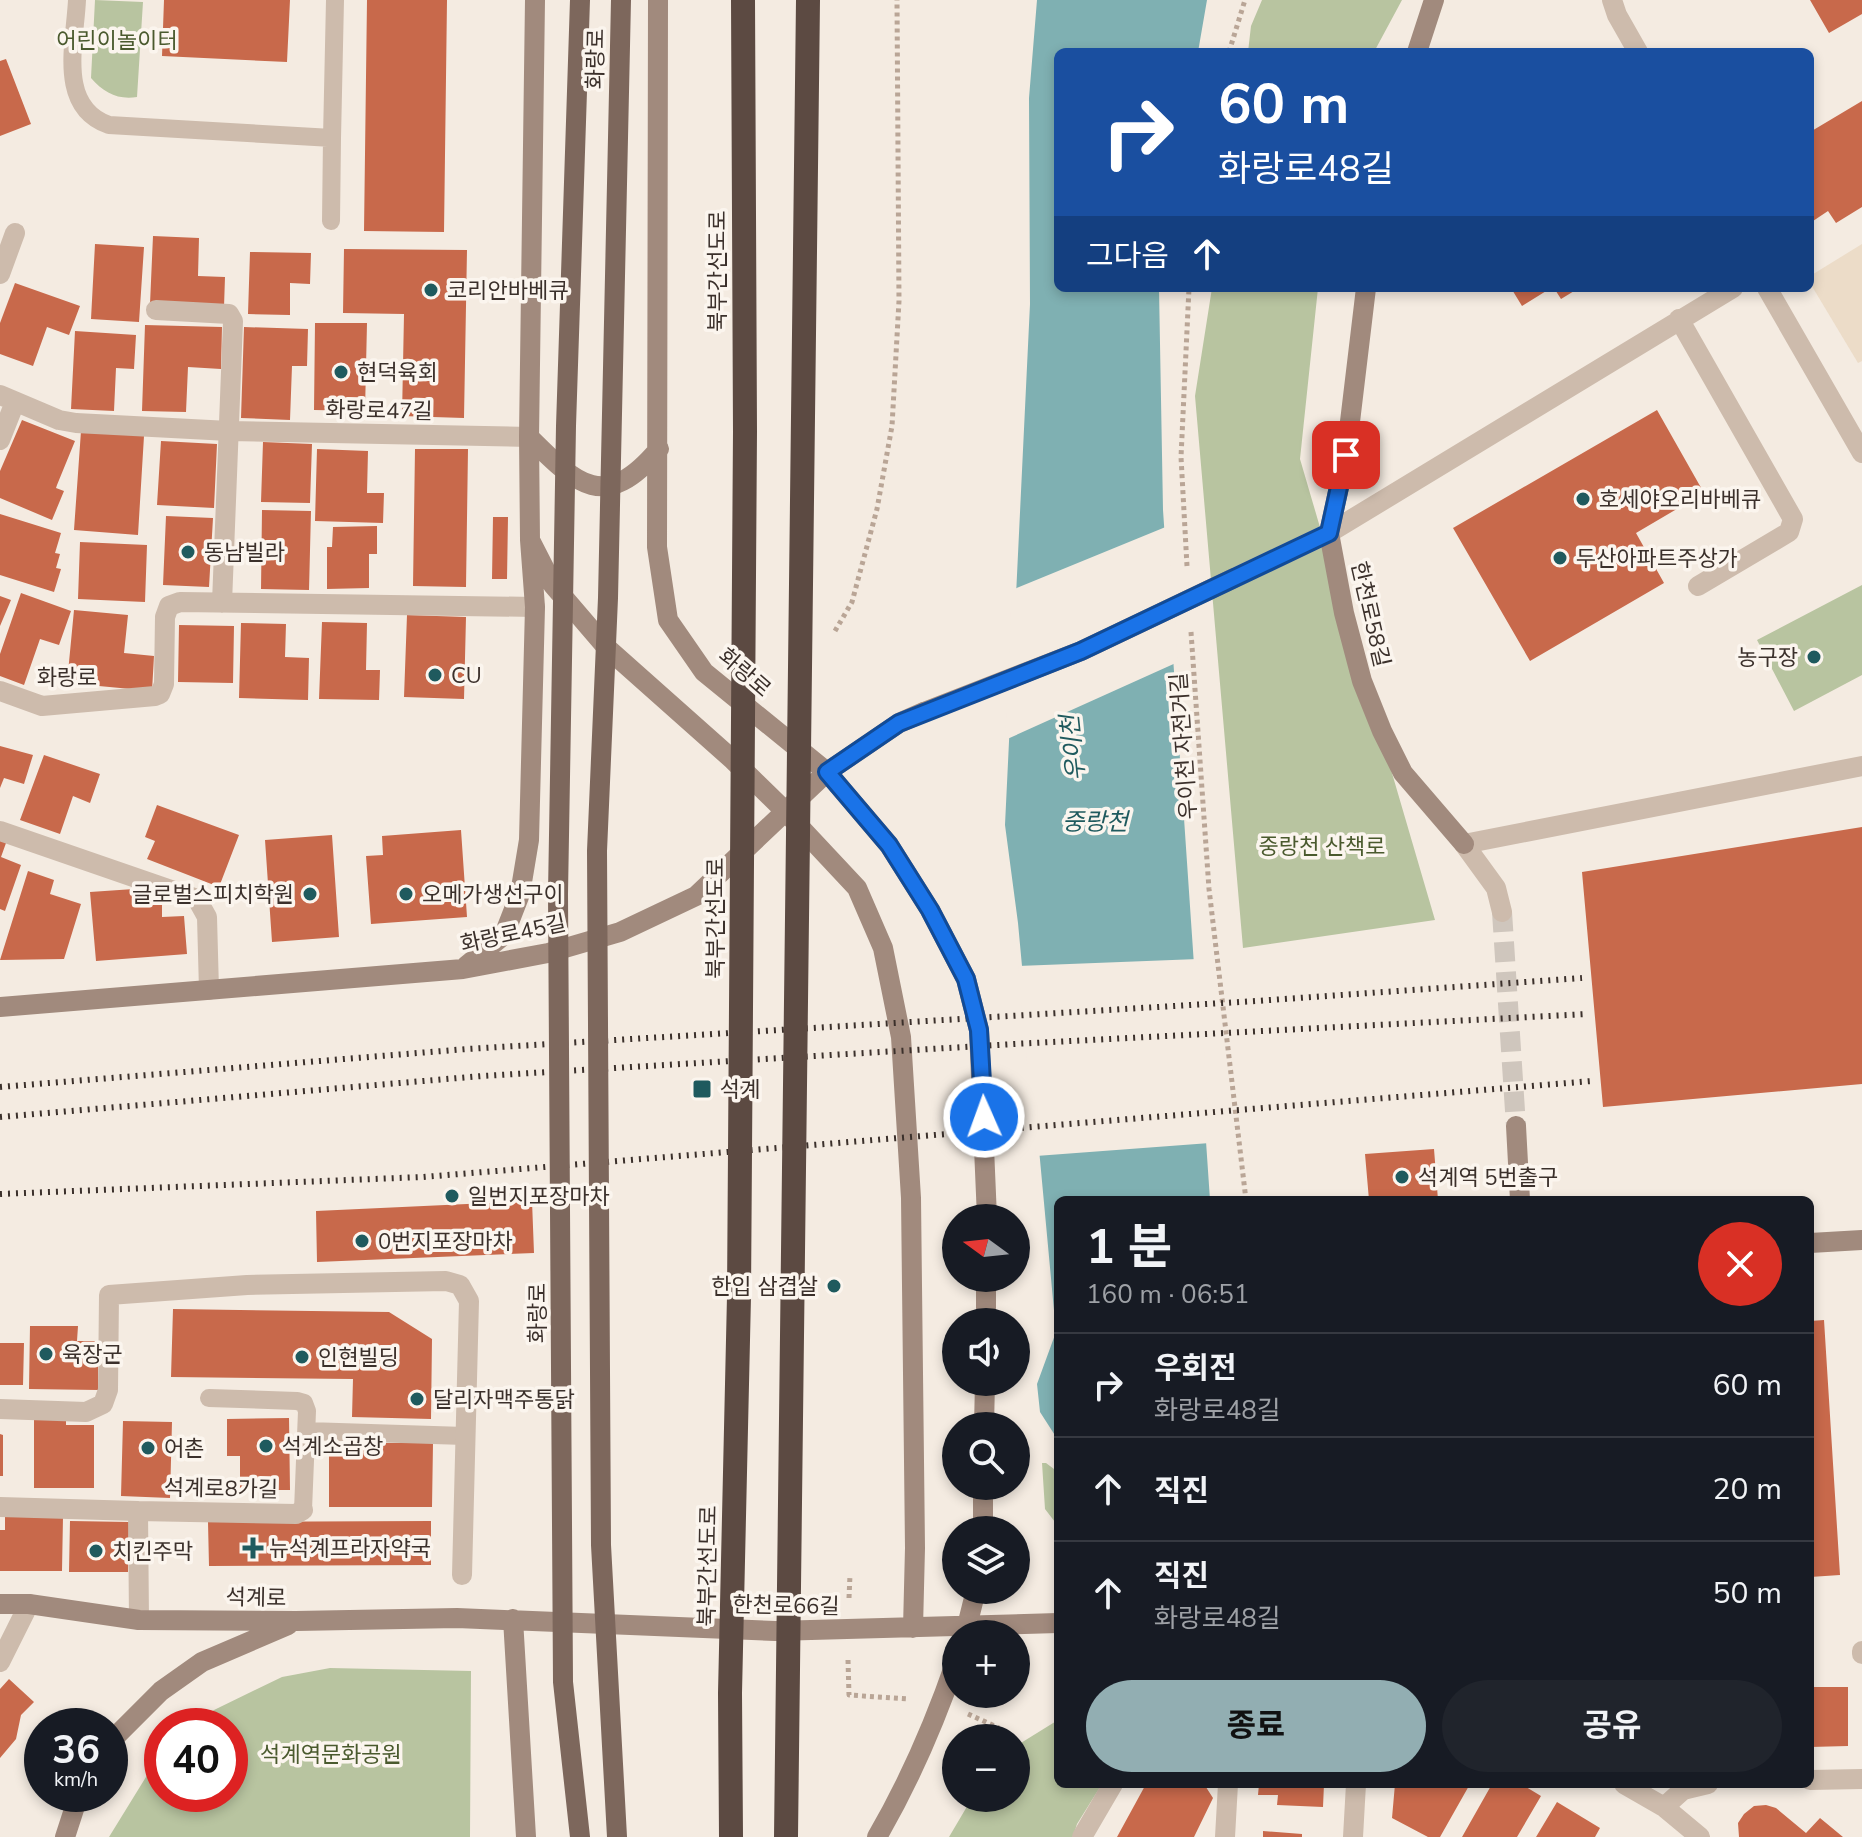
<!DOCTYPE html>
<html lang="ko">
<meta charset="utf-8">
<style>
body{margin:0;font-family:"Nunito Sans","Noto Sans KR",sans-serif;background:#20242c;color:#f1f3f6;height:100vh;display:flex;flex-direction:column;font-size:30px;white-space:nowrap}
*{box-sizing:border-box;margin:0}
p{font-size:26px;color:#9ea1a6}
.icon{flex:none;width:44px;height:44px;fill:none;stroke:currentColor;stroke-width:2;stroke-linecap:round;stroke-linejoin:round}
.map{position:relative;flex:1;overflow:hidden}
.details{position:absolute;left:1054px;top:1196px;width:760px;height:592px;display:flex;flex-direction:column;background:#171b24;border-radius:12px;box-shadow:0 4px 12px #0003}
.details>*{flex:none}
.guide{position:absolute;left:1054px;top:48px;width:760px;height:244px;border-radius:12px;box-shadow:0 4px 12px #0003;background:#1a4fa0;color:#fff;overflow:hidden}
.needle{width:52px;rotate:285deg}
.tools{position:absolute;left:942px;top:1204px;display:grid;gap:16px}
.tools a{display:grid;place-items:center;width:88px;height:88px;border-radius:50%;background:#171b24;box-shadow:0 4px 12px #0003;font-size:40px}
.speed{position:absolute;left:24px;top:1708px;display:flex;gap:16px;font-size:40px;font-weight:700;text-align:center}
.speed>*{display:grid;place-content:center;width:104px;height:104px;border-radius:50%;background:#171b24;box-shadow:0 4px 12px #0003;line-height:1}
.speed small{font-size:20px;font-weight:400}
.speed .limit{border:12px solid #d22;background:#fff;color:#111}
.pin{position:absolute;display:grid;place-items:center;width:68px;height:68px;color:#fff;margin:-34px;border-radius:16px;box-shadow:0 4px 12px #0006}
.me{position:absolute;width:88px;margin:-44px;rotate:358deg;stroke-linejoin:round;filter:drop-shadow(0 0 6px #0008)}
.turn{display:flex;align-items:center;gap:28px;height:168px;padding:0 32px;font-size:36px}
.turn .icon{width:104px;height:104px;stroke-width:2.5}
.turn b{display:block;font-size:56px;line-height:68px}
.then{display:flex;align-items:center;height:76px;padding:0 32px;background:#0003;gap:16px;font-size:30px}
.round{display:grid;place-items:center;flex:none;width:84px;height:84px;border-radius:42px;background:#20242c}
.headline{display:flex;align-items:center;justify-content:space-between;height:136px;padding:0 32px}
h1{font-size:48px;font-weight:700;line-height:60px}
.action{display:flex;gap:16px;margin-top:auto;padding:16px 32px}
.action a{flex:1;height:92px;border-radius:48px;background:#92aeb2;color:#111;font-size:32px;font-weight:700;line-height:92px;text-align:center}
.action a+a{background:#20242c;color:#f1f3f6}
ul{padding:0;list-style:none}
li{display:flex;align-items:center;gap:24px;height:104px;padding:0 32px;border-top:2px solid #363941}
li div{flex:1}
li b{display:block;font-size:30px}
li em{font-style:normal}
.map>svg:first-child{display:block}
.green{fill:#b8c4a0}
.plaza{fill:#ecdcc8}
.water{fill:#7fb0b2}
.pier{fill:#f4ebe1}
.building{fill:#c8694b}
.lines{fill:none;stroke-linecap:round;stroke-linejoin:round}
.street-tunnel{stroke:#cfc6bd;stroke-width:20;stroke-dasharray:20 10;stroke-linecap:butt}
.path{stroke:#b9a596;stroke-width:5;stroke-dasharray:4 4;stroke-linecap:butt}
.lane{stroke:#cdbbac;stroke-width:18}
.street{stroke:#cdbbac;stroke-width:20}
.secondary{stroke:#a18a7d;stroke-width:20}
.rail{stroke:#3b302b;stroke-width:6;stroke-dasharray:2 6;stroke-linecap:butt}
.secondary-bridge{stroke:#a18a7d;stroke-width:20}
.primary-bridge{stroke:#7d675c;stroke-width:20}
.highway-bridge{stroke:#5c4a42;stroke-width:24}
.route-casing{stroke:#114b97;stroke-width:20}
.route{stroke:#1a73e8;stroke-width:14}
.poi-dot{fill:#1f5a5e;stroke:#fbf5ee;stroke-width:3}
.labels{text-anchor:middle;stroke-width:7;stroke-linejoin:round;paint-order:stroke}
.park-label{font-size:22px;fill:#4a5a2e;stroke:#fbf5ee}
.street-label{font-size:22px;fill:#3b302b;stroke:#fbf5ee}
.poi-label{font-size:22px;fill:#3b302b;stroke:#fbf5ee;text-anchor:start}
.water-label{font-size:24px;font-style:italic;fill:#1f5a5e;stroke:#fbf5ee}
</style>
<div class="map">
<svg width="1862" height="1837" viewBox="0 0 1862 1837">
<rect width="100%" height="100%" fill="#f4ebe1"/>
<path class="green" d="M95,0L143,2L137,97C118,100 104,93 91,78Z
M1262,0H1402L1374,52H1248L1251,26Z
M1212,288H1318L1300,459L1435,920L1243,948L1195,396Z
M1862,585V675L1794,711L1757,640Z
M1042,1463H1046L1058,1472V1526L1045,1509Z
M330,1668L471,1671L470,1837H109L162,1751V1794H230V1726H192L214,1710L282,1677Z
M1058,1720V1784H1102L1077,1824L1073,1837H949L972,1798H1016V1746Z"/>
<path class="plaza" d="M1862,244V361L1858,363L1810,283V276Z"/>
<path class="water" d="M1037,0H1207L1198,52H1058V288H1159L1163,510L1210,1200H1058V1440L1040,1412L1037,1384L1056,1332L1018,923L1005,825L1030,304L1029,98Z"/>
<path class="pier" d="M1168,526L1178,662L1005,740L1012,590Z
M1198,959L1210,1143L1036,1156L1018,966Z"/>
<path class="building" d="M164,0H290L287,62L162,56Z
M367,0H447L444,232L364,231Z
M1810,0H1862V14L1829,33Z
M6,59L31,124L0,136V61Z
M1862,101V207L1836,223L1828,211L1810,223V132Z
M153,236L199,238L198,276L225,277L224,307L150,304Z
M95,244L144,247L139,322L91,319Z
M344,249L467,250L464,418L402,416L404,314L343,313Z
M250,252L311,253L310,284L290,283V315L248,314Z
M15,283L80,306L69,335L47,327L33,366L0,354V323Z
M1511,288H1551L1522,306Z
M1554,288H1579L1561,299Z
M315,323H367L365,411L314,410Z
M145,325L222,327L221,369L188,367L186,412L142,411Z
M244,327L308,329L307,366H292L290,420L241,418Z
M75,331L136,335L134,369L116,368L114,411L71,409Z
M1657,410L1704,493L1636,533L1664,583L1530,661L1453,528Z
M22,420L75,441L57,485L56,488L64,491L52,520L0,498V471Z
M81,431L144,436L138,535L74,530Z
M161,441L217,444L214,508L157,505Z
M263,442L312,444L310,503L261,502Z
M317,449L368,451L367,493H384L383,523L315,521Z
M415,449H468L466,587L413,586Z
M262,510L311,511L309,590L261,589Z
M0,514L61,533L55,553L60,554L56,568L61,569L54,592L0,575Z
M166,516L213,518L209,587L163,585Z
M493,517H508L507,579H492Z
M377,526V554H369V588L327,589V547H332L333,527Z
M80,542L147,545L145,602L78,599Z
M21,593L71,611L59,645L40,639L24,685L0,676V654Z
M0,596L11,600L0,626Z
M74,610L128,615L124,653L154,656L152,691L67,683Z
M407,615L466,617L464,699L404,697Z
M322,622L367,623L366,670H380L379,700L319,699Z
M241,623L286,624L285,657L309,658L308,700L239,698Z
M179,625L234,626L233,683L178,682Z
M0,746L33,755L24,784L4,778L0,788Z
M44,755L100,774L90,803L73,796L60,834L20,820Z
M157,805L239,835L219,887L147,859L155,841L145,837Z
M1862,827V1084L1603,1107L1582,872Z
M461,830L467,917L371,924L366,856L383,855L382,836Z
M332,835L339,937L272,942L265,840Z
M0,840L6,843L1,857L21,865L5,911L0,909Z
M28,871L54,880L50,894L81,904L64,959L0,960Z
M134,889L136,903L162,902V917L184,916L187,954L96,961L90,892Z
M1434,1149L1438,1200H1369L1365,1154Z
M532,1201L534,1253L317,1262L316,1211Z
M173,1309L389,1312L432,1339L431,1419L352,1417L353,1379L171,1377Z
M1824,1320L1840,1575L1810,1577V1321Z
M30,1326H78L77,1341H98V1390L29,1389Z
M0,1343H24L23,1385H0Z
M289,1418L290,1490H240V1456H227V1419Z
M34,1420H66V1425H94V1488H34Z
M123,1421L172,1422L170,1498L121,1496Z
M0,1434L3,1435V1476H0Z
M329,1443H433L432,1507H329Z
M5,1516L63,1517L62,1571H0V1530H5Z
M70,1521L129,1522L128,1572H69Z
M431,1521V1565L209,1566L208,1522Z
M9,1679L34,1702L21,1715L16,1739L0,1758V1689Z
M1810,1687H1848V1746L1810,1747Z
M1146,1784H1204L1213,1798L1194,1837H1117Z
M1259,1784H1324L1323,1807L1277,1805L1278,1795H1258Z
M1395,1784H1470L1440,1837H1428L1392,1818Z
M1492,1784H1521L1541,1796L1517,1837H1462Z
M1557,1802L1600,1828L1595,1837H1536Z
M1766,1805L1776,1808L1806,1833L1820,1818L1843,1837H1739L1738,1823L1744,1814L1754,1806Z
M1263,1831L1302,1834V1837H1263Z"/>
<g class="lines">
<path class="street-tunnel" d="M1502,912L1516,1126"/>
<path class="path" d="M1229,52L1245,0
M1187,566L1181,457L1189,288
M835,631L852,602L877,509L892,426L899,301L897,0
M1191,632L1209,889L1246,1200
M849,1598L850,1575
M848,1660L849,1695L908,1699
M968,1714L999,1728"/>
<path class="lane" d="M77,0C75,43 57,107 109,125L332,138L335,0
M331,221L332,138
M209,1398L297,1401L304,1403L307,1411L303,1510
M307,1431L465,1436"/>
<path class="street" d="M1612,0L1617,15L1638,52
M0,274L15,233
M1767,288L1862,453
M156,310L229,314L233,321L222,603
M1679,319L1793,519L1789,532L1698,586
M0,395L59,420L76,423L229,431L529,437
M0,440L15,402
M1234,578L1329,533L1733,288
M0,691L42,706L155,696L160,694L164,684L165,617L169,606L180,602L535,607
M0,831L197,899L207,917L209,990
M1502,912L1496,888L1464,844L1862,766
M0,1409L86,1412L103,1404L108,1390L109,1295L247,1285L446,1281L460,1285L469,1301L462,1575
M0,1507L138,1511L139,1620
M138,1511L296,1514L303,1510
M1862,1651V1654
M0,1662L29,1604
M1810,1780L1862,1779
M1624,1784L1664,1807L1700,1837
M1664,1807L1683,1790L1708,1784
M1082,1837L1113,1784
M1225,1837L1228,1784
M1353,1837L1356,1784"/>
<path class="secondary" d="M658,0L657,547L668,620L704,672L827,772L889,845L930,910L966,979L979,1030L987,1218
M1417,52L1434,0
M1366,288L1346,455L1329,533L1344,613L1362,681L1382,731L1403,773L1464,844
M529,437C577,485 605,513 659,449
M530,540L553,585L607,648L733,760L784,810L857,888L883,948L901,1037L911,1198L915,1548L913,1628
M466,966L504,935L520,894L529,840L535,607L530,540L529,437L535,0
M0,1007L463,969L548,953L620,932L696,896L827,772L899,723L924,712
M1516,1126L1520,1200
M1810,1243L1862,1240
M986,1322V1278
M984,1426L985,1382
M983,1530V1486
M0,1604H29L139,1620L296,1621L457,1618L775,1631L1058,1623
M513,1619L526,1837
M965,1634L976,1590
M110,1742L161,1691L202,1662L288,1625
M65,1837L79,1794
M877,1837C909,1782 935,1722 956,1661"/>
<path class="rail" d="M0,1087L467,1049L1256,1001L1582,978
M0,1117L482,1076L1014,1044L1587,1014
M0,1194L423,1177L1592,1081"/>
<path class="secondary-bridge" d="M924,712L1081,651L1234,578"/>
<path class="primary-bridge" d="M580,0L566,426L558,894L563,1682L580,1837
M617,1837L601,1545L597,851L608,598L621,0"/>
<path class="highway-bridge" d="M731,1837L730,1693L739,1296L745,431L743,0
M786,1837L808,0"/>
</g>
<g class="lines">
<defs>
<path id="route" d="M984,1117L979,1030L966,979L930,910L889,845L827,772L899,723L1081,651L1329,533L1346,455"/>
</defs>
<use href="#route" class="route-casing"/>
<use href="#route" class="route"/>
</g>
<g class="poi-dot">
<circle cx="431" cy="290" r="8"/>
<circle cx="341" cy="372" r="8"/>
<circle cx="1583" cy="499" r="8"/>
<circle cx="188" cy="552" r="8"/>
<circle cx="1560" cy="558" r="8"/>
<circle cx="1814" cy="657" r="8"/>
<circle cx="435" cy="675" r="8"/>
<circle cx="310" cy="894" r="8"/>
<circle cx="406" cy="894" r="8"/>
<rect x="692" y="1079" width="20" height="20" rx="4"/>
<circle cx="1402" cy="1177" r="8"/>
<circle cx="452" cy="1196" r="8"/>
<circle cx="362" cy="1241" r="8"/>
<circle cx="834" cy="1286" r="8"/>
<circle cx="46" cy="1354" r="8"/>
<circle cx="302" cy="1357" r="8"/>
<circle cx="417" cy="1399" r="8"/>
<circle cx="266" cy="1446" r="8"/>
<circle cx="148" cy="1448" r="8"/>
<path d="M249 1536h8v8h8v8h-8v8h-8v-8h-8v-8h8z"/>
<circle cx="96" cy="1551" r="8"/>
</g>
<g class="labels">
<g class="park-label">
<text x="117" y="48">어린이놀이터</text>
<text x="1322" y="854">중랑천 산책로</text>
<text x="331" y="1762">석계역문화공원</text>
</g>
<g class="street-label">
<text transform="translate(595 59) rotate(-89)" y="8">화랑로</text>
<text transform="translate(717 271) rotate(-90)" y="8">북부간선도로</text>
<text transform="translate(379 410) rotate(1)" y="8">화랑로47길</text>
<text transform="translate(1371 614) rotate(77)" y="8">한천로58길</text>
<text transform="translate(745 672) rotate(41)" y="8">화랑로</text>
<text x="67" y="685">화랑로</text>
<text transform="translate(1183 746) rotate(-94)" y="8">우이천 자전거길</text>
<text transform="translate(715 918) rotate(-90)" y="8">북부간선도로</text>
<text transform="translate(513 933) rotate(-12)" y="8">화랑로45길</text>
<text transform="translate(537 1313) rotate(-90)" y="8">화랑로</text>
<text transform="translate(221 1488) rotate(1)" y="8">석계로8가길</text>
<text transform="translate(707 1566) rotate(-89)" y="8">북부간선도로</text>
<text transform="translate(256 1597) rotate(1)" y="8">석계로</text>
<text transform="translate(786 1605) rotate(1)" y="8">한천로66길</text>
</g>
<g class="poi-label">
<text x="447" y="298">코리안바베큐</text>
<text x="357" y="380">현덕육회</text>
<text x="1599" y="507">호세야오리바베큐</text>
<text x="204" y="560">동남빌라</text>
<text x="1576" y="566">두산아파트주상가</text>
<text x="1798" y="665" text-anchor="end">농구장</text>
<text x="451" y="683">CU</text>
<text x="294" y="902" text-anchor="end">글로벌스피치학원</text>
<text x="422" y="902">오메가생선구이</text>
<text x="720" y="1097">석계</text>
<text x="1418" y="1185">석계역 5번출구</text>
<text x="468" y="1204">일번지포장마차</text>
<text x="378" y="1249">0번지포장마차</text>
<text x="818" y="1294" text-anchor="end">한입 삼겹살</text>
<text x="62" y="1362">육장군</text>
<text x="318" y="1365">인현빌딩</text>
<text x="433" y="1407">달리자맥주통닭</text>
<text x="282" y="1454">석계소곱창</text>
<text x="164" y="1456">어촌</text>
<text x="269" y="1556">뉴석계프라자약국</text>
<text x="112" y="1559">치킨주막</text>
</g>
<g class="water-label">
<text transform="translate(1073 748) rotate(-96)" y="8">우이천</text>
<text x="1095" y="830">중랑천</text>
</g>
</g>
</svg>
<div class="tools">
<a><svg class="needle" viewBox="-14 -14 28 28"><path d="M0-13l5 13h-10z" fill="#e53935"/><path d="M0 13l5-13h-10z" fill="#9ea1a6"/></svg></a>
<a><svg class="icon" aria-label="sound" viewBox="0 0 24 24"><path d="M4 9h4l5-4v14l-5-4H4zM17 9q2 3 0 6"/></svg></a>
<a><svg class="icon" aria-label="search" viewBox="0 0 24 24"><circle cx="10" cy="10" r="6"/><path d="M15 15l6 6"/></svg></a>
<a><svg class="icon" aria-label="layers" viewBox="0 0 24 24"><path d="M12 4l9 5-9 5-9-5zM3 14l9 5 9-5"/></svg></a>
<a>+</a>
<a>−</a>
</div>
<div class="speed"><div>36<small>km/h</small></div><div class="limit">40</div></div>
<div class="pin" style="left:1346px;top:455px;background:#d93025"><svg class="icon" aria-label="arrive" viewBox="0 0 24 24"><path d="M6 21V4h12l-3 4 3 4H6"/></svg></div>
<svg class="me" style="left:984px;top:1117px" viewBox="-20 -20 40 40"><circle r="17" fill="#1a73e8" stroke="#fff" stroke-width="3"/><path d="M0-11L8 9 0 5-8 9z" fill="#fff"/></svg>
<div class="guide">
<div class="turn"><svg class="icon" aria-label="right" viewBox="0 0 24 24"><path d="M7 20v-9h11M14 6l5 5-5 5"/></svg><div><b>60 m</b>화랑로48길</div></div>
<div class="then">그다음<svg class="icon" aria-label="ahead" viewBox="0 0 24 24"><path d="M12 20V5M6 11l6-6 6 6"/></svg></div>
</div>
<section class="details">
<div class="headline"><div><h1>1 분</h1><p>160 m · 06:51</p></div><a class="round" style="background:#d93025;color:#fff"><svg class="icon" aria-label="close" viewBox="0 0 24 24"><path d="M6 6l12 12M18 6L6 18"/></svg></a></div>
<ul>
<li><svg class="icon" aria-label="right" viewBox="0 0 24 24"><path d="M7 20v-9h11M14 6l5 5-5 5"/></svg><div><b>우회전</b><p>화랑로48길</p></div><em>60 m</em></li>
<li><svg class="icon" aria-label="ahead" viewBox="0 0 24 24"><path d="M12 20V5M6 11l6-6 6 6"/></svg><div><b>직진</b></div><em>20 m</em></li>
<li><svg class="icon" aria-label="ahead" viewBox="0 0 24 24"><path d="M12 20V5M6 11l6-6 6 6"/></svg><div><b>직진</b><p>화랑로48길</p></div><em>50 m</em></li>
</ul>
<div class="action"><a>종료</a><a>공유</a></div>
</section>
</div>
